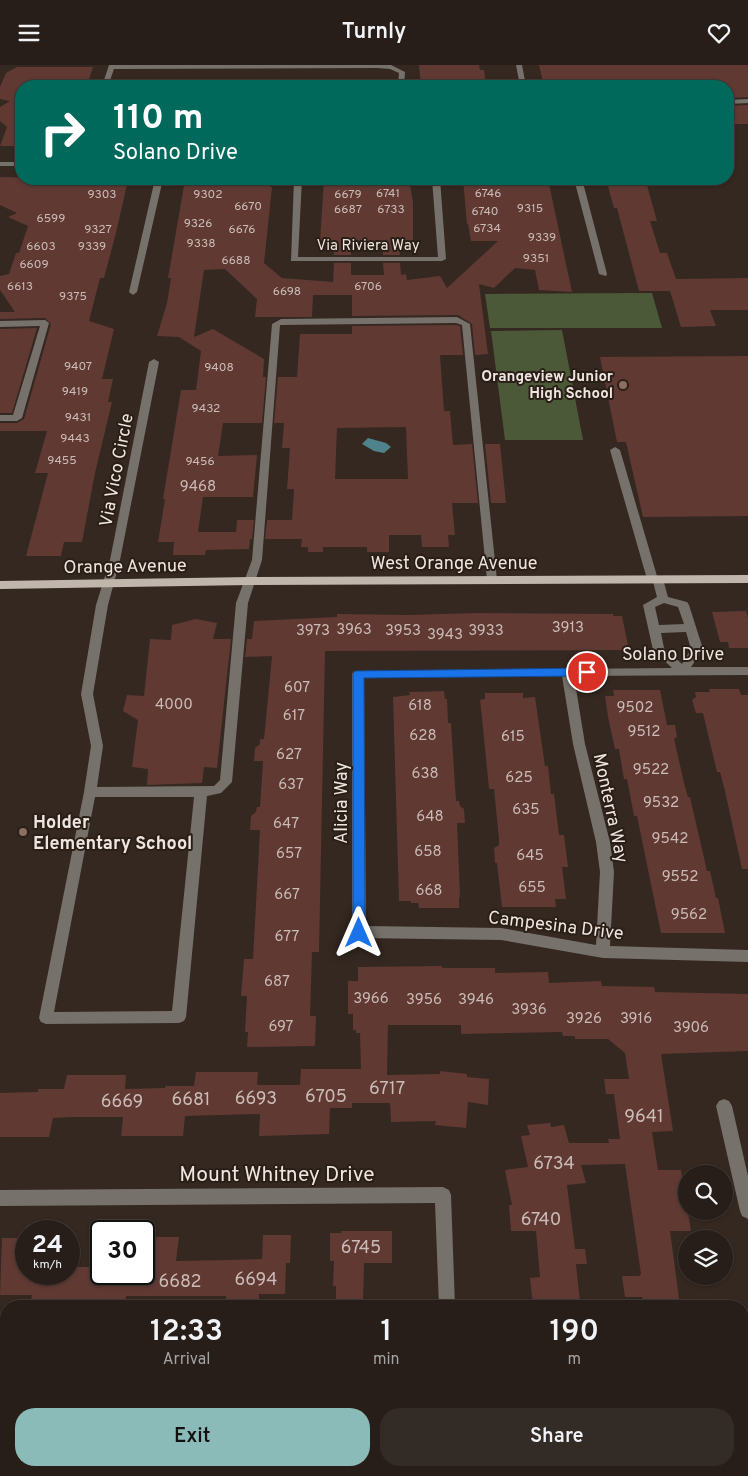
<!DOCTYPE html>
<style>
body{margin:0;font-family:Overpass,sans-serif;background:#332b26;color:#f1f3f6;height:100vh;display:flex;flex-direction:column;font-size:19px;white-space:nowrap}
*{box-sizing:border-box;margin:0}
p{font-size:16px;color:#a4a2a2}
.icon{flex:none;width:28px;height:28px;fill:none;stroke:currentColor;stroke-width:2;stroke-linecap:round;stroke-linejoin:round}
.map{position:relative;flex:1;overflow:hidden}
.sheet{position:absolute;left:0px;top:1235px;width:749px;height:176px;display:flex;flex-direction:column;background:#271e19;border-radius:20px 20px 0 0;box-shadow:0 1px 4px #0004,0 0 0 1px #433c38}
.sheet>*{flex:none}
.top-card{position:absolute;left:15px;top:15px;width:719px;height:105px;border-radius:20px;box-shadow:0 1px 4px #0004,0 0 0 1px #433c38;background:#00695c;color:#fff;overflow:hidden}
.buttons{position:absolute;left:678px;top:1100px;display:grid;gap:10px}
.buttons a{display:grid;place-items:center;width:55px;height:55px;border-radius:50%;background:#271e19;box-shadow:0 1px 4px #0004,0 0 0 1px #433c38;font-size:25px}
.speed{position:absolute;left:15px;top:1155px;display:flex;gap:10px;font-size:25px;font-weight:700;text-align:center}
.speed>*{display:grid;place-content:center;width:65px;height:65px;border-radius:50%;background:#271e19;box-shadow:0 1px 4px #0004,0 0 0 1px #433c38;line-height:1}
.speed small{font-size:12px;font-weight:400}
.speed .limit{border:2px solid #111;border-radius:8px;background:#fff;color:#111}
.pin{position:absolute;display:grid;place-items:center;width:42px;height:42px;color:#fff;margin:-21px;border:2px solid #fff;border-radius:50%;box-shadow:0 1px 5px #0007}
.me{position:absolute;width:55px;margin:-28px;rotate:0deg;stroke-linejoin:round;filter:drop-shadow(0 0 4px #0008)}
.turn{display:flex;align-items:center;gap:18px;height:105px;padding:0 15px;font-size:22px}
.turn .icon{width:65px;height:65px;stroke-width:2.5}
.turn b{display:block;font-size:35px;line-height:42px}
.eta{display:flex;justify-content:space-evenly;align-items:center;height:85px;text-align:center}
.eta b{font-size:30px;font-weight:600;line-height:35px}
.primary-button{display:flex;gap:10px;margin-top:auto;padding:10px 15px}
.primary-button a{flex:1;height:58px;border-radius:20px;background:#8bbbb9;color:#111;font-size:20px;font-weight:600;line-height:58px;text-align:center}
.primary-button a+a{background:#332b26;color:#f1f3f6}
header{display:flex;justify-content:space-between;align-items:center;height:65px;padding:0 15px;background:#271e19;font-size:22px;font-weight:600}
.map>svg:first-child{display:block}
.green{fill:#4c5938}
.water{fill:#4e838b}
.building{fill:#603933;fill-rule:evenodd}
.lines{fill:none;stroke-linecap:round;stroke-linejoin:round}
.minor{fill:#76716b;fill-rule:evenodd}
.major{fill:#c0b6ac;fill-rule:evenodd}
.route{fill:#1a73e8;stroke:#114b97}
.education-dot{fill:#8d6e63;stroke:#2a1f17;stroke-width:2}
.labels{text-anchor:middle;stroke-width:4;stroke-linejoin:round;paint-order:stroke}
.far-number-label{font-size:12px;fill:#cbbbb6}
.far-street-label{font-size:15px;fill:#efe6e1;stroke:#2a1f17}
.far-poi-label{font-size:15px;font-weight:bold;fill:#efe6e1;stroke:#2a1f17;text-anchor:end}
.number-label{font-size:15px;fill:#cbbbb6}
.street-label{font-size:18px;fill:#efe6e1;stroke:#2a1f17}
.poi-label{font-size:18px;font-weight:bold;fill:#efe6e1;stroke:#2a1f17;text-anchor:start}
.near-number-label{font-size:18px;fill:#cbbbb6}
.near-street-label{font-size:21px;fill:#efe6e1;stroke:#2a1f17}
</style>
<header><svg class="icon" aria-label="menu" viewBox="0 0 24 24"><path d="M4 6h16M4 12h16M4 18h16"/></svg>Turnly<svg class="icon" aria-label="heart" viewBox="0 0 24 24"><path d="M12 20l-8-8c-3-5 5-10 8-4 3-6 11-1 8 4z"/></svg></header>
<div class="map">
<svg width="748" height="1411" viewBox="0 0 748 1411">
<rect width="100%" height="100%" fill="#342821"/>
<path class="green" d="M652,228L662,263H490L485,229Z
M562,265L583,375H505L491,266Z"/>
<path class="water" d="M368,373L386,378L391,382L384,388L374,386L362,379Z"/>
<path class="building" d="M419,0H479L480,5H484L486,21H421Z
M539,0H748V32L728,33V21H544Z
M17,2H93L87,21H21V81H0L7,62L0,56V42L10,36L0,34V22L6,8Z
M748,40V59H728V41Z
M0,112L128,115L116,168L104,213H100L89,256L114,264L102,314H113L108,337H112L95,408L82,477H64L61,491H26L48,408H35L47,366H0V358H17L24,354L51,259L45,253L0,254V247H15L0,225V211L9,209L16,188H19L28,161L8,152L17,148L0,140Z
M271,114L270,122H272L264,198L282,213L333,217L334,198H351V210H384L383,198H400L401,210L406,209L407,215L440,211L447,223L498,176H471L468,159H467L463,114H548L572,227L539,225L535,205L515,203L494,223L479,219L488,289L475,290L472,259L458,250L352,251V230H313L312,252H255L257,234L225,204L204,205L194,272L213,264L264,294L263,312H266L262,358H223L218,391L257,390L253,432H203L198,467H236L237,455H254L252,474H250L249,484L206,485L205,490H173L174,477H158L165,434H163L181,325H196L201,286L179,272L157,271L167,238L171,213H168L185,115Z
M324,114H409L413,137V176L399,177L400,190H383L382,178L350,179L351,190H334V184H331V177H320Z
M606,114H641L643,120H647L657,156H650L660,188H667L676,214L748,213V245H710L716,261L681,262L670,226H639L617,143H614Z
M456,260L460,261L463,290H440L444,346H450L453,380L472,379L478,438H452L455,470H448L449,482H422L421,470H389V487H367V482H323V487H308V482H301L302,474H265L267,455H292L294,424H287L290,383H282L284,358H274L278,312H297L300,269H352V261ZM406,362L408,414H335L337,363Z
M37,263L12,348H0V264Z
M748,291V451L643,452L626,377H617L600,292Z
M485,379H500L506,438H491Z
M746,546L748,553V583H729L728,577H720L712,547Z
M477,548L613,549V551H622L629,585L325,586L319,887H312L310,951H316L315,981L247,982L248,967H245L247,931H241L244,894H253L260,765H250L251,751L256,747L257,742H260L263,696H254L255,683L260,679V674H264L272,591L245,592L247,574H252L254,556L337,552V549L408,550Z
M196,554L217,558L213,574H231L217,703L204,702L202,718L147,720L148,704L132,702L138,655L123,646L127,630L144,631L150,574L171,575L172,560Z
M709,624H739L741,630H748V804H742L725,726L720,707H717L703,648H696L692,635L696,632L695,627H710Z
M613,625H660L667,660H675L677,672L674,674L685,722L688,732H690L707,806H710L716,833H718L725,868H661L637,751H634L627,714H624L619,684H615L608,652L605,631H614Z
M444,626L445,634H447L448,658H451L456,736H459L460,741L464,744L465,758H457L460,832H459V843H419L418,838H411V836H399L393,632L410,630L409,627Z
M485,628H523V633L535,632L545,701H548L551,729H554L559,770H564L568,802H562L566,834H555L556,842H502L497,798H495L494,783L499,780V774L494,724H489L482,653L480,635L485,634Z
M442,901V903H495V908L548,907L549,918L601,916L602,921L654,922L655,927L748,929V986L661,989L673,1066L652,1067L658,1105H681L691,1166H670L680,1241H643L642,1232H625L622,1211H639L641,1209L625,1099L581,1100L586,1118L567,1120L575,1184H585L587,1199H576L580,1237H568L569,1241H533L530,1213L540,1212L536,1166H511L509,1140H512L505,1105L528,1102L521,1071L530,1070L527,1060L550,1058L551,1062L564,1060L569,1078H609L608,1074H620L614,1029H606L604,1014H629L625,988L608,974H575V971H563L562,967L461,969V960H388L387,1010L440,1009V1006L467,1009V1012L489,1014L488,1040L468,1037L466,1063L435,1060L436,1056L391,1057L390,1038H352V1043H330L329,1069L259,1071L260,1049L185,1051L183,1071H121L123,1052H74L53,1053L49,1072H0V1028L38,1027V1024H64L67,1010H126L125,1024L165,1023V1021H194L196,1007H258L257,1020H300L301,1004H361L360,968H356V965H353V949H348V916H358V902Z
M341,1166H392V1198H364L363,1241H336V1221H333L334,1196H330V1168H341Z
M263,1170H291L290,1198H286L285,1229H259V1241H225L226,1231H126L125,1241H30L32,1230H0L2,1173H26V1209H73L74,1202H101V1209H148L152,1172H179L176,1196L228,1195L262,1194Z"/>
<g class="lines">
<path class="minor" d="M109,0H391L405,7L404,21H398L399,8L390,4L377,3L114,4L108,21H102Z
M516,0H522L526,21H520Z
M748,34V38L728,39V35Z
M0,97H21V101H0Z
M155,114H163L137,227L133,230L129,227Z
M294,114H302L298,192H438L432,114H440L446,194L442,196H291Z
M574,114H582L607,209L606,211L599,209Z
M457,252L470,259L497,515L492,519L487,515L462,260L456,258L280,260L262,495L248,538L232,717L221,728L207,731L186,952L184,956L179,958L46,959L41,957L39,953L84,727L91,681L81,629L96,540L110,495L149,297L154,294L159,297L120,495L108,540L93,629L103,681L97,722L214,721L220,715L236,538L252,495L272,259L281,254ZM95,732H194L172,946L54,947Z
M45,255L49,258L22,353L17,356H0V350H13L40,261L0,262V256Z
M615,382L620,385L657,511L662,512L663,514L668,532L687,537L689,540L703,584L691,602H748V610L574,611L585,679L610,777L614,807L610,881L748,885V897L603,893L501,875L359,873L354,871L352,867V609L354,606L672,603L653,585L643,540L657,532L653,517L648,516L647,514L610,385ZM664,538L678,542L684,559L659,560L655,542ZM686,567L691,584L682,599L664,583L661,568ZM562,611L573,679L596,777L600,807L596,880L501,863L366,861L364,613Z
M724,1034L729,1036L732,1041L748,1111V1154L742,1151L740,1146L716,1041L719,1036Z
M443,1122L449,1125L451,1130L455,1241H439L435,1138L0,1141V1125Z
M445,1405H463V1411H445Z"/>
<path class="major" d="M748,510V518L250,520L0,524V516L250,512Z"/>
</g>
<path class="route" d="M587,603L592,607L587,611L364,613L365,868L364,871L359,873L355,871L353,868V609L355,606Z"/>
<g class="education-dot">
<circle cx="623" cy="320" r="5"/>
<circle cx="23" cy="767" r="5"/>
</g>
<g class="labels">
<g class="far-number-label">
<text x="388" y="132">6741</text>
<text x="488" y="132">6746</text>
<text x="102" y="133">9303</text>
<text x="208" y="133">9302</text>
<text x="348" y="133">6679</text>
<text x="248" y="145">6670</text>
<text x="530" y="147">9315</text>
<text x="348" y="148">6687</text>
<text x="391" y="148">6733</text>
<text x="485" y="150">6740</text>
<text x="51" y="157">6599</text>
<text x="198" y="162">9326</text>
<text x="487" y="167">6734</text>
<text x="98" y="168">9327</text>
<text x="242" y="168">6676</text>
<text x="542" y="176">9339</text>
<text x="201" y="182">9338</text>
<text x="41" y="185">6603</text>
<text x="92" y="185">9339</text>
<text x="536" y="197">9351</text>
<text x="236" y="199">6688</text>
<text x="34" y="203">6609</text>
<text x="20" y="225">6613</text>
<text x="368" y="225">6706</text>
<text x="287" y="230">6698</text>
<text x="73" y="235">9375</text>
<text x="78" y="305">9407</text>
<text x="219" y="306">9408</text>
<text x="75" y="330">9419</text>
<text x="206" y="347">9432</text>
<text x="78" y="356">9431</text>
<text x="75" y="377">9443</text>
<text x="62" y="399">9455</text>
<text x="200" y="400">9456</text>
</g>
<g class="far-street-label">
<text x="368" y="185">Via Riviera Way</text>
</g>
<g class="far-poi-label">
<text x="613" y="316">Orangeview Junior<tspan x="613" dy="17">High School</tspan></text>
</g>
<g class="number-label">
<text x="198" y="426">9468</text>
<text x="568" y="567">3913</text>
<text x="354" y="569">3963</text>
<text x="313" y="570">3973</text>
<text x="403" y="570">3953</text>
<text x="486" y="570">3933</text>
<text x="445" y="574">3943</text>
<text x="297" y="627">607</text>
<text x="174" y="644">4000</text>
<text x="420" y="645">618</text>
<text x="635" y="647">9502</text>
<text x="294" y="655">617</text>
<text x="644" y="671">9512</text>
<text x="423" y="675">628</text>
<text x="513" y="676">615</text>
<text x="289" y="694">627</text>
<text x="651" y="709">9522</text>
<text x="425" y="713">638</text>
<text x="519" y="717">625</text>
<text x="291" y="724">637</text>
<text x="661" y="742">9532</text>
<text x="526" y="749">635</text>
<text x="430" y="756">648</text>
<text x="286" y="763">647</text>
<text x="670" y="778">9542</text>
<text x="428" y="791">658</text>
<text x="289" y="793">657</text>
<text x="530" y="795">645</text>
<text x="680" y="816">9552</text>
<text x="532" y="827">655</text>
<text x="429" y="830">668</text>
<text x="287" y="834">667</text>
<text x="689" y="854">9562</text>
<text x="287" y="876">677</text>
<text x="277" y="921">687</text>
<text x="371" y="938">3966</text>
<text x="424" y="939">3956</text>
<text x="476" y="939">3946</text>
<text x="529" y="949">3936</text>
<text x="584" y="958">3926</text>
<text x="636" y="958">3916</text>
<text x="281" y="966">697</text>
<text x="691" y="967">3906</text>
</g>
<g class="street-label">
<text transform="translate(116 405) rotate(-79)" y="6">Via Vico Circle</text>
<text x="454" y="504">West Orange Avenue</text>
<text transform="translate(125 501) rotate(-1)" y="6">Orange Avenue</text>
<text x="673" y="595">Solano Drive</text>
<text transform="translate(341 738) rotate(-90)" y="6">Alicia Way</text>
<text transform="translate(611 743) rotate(78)" y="6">Monterra Way</text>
<text transform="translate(556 860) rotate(7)" y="6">Campesina Drive</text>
</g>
<g class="poi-label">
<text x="33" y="763">Holder<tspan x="33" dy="21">Elementary School</tspan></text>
</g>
<g class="near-number-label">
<text x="387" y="1029">6717</text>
<text x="326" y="1037">6705</text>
<text x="256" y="1039">6693</text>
<text x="191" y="1040">6681</text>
<text x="122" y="1042">6669</text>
<text x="644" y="1057">9641</text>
<text x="554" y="1104">6734</text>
<text x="541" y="1160">6740</text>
<text x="361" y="1188">6745</text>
<text x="256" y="1220">6694</text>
<text x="180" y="1222">6682</text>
</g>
<g class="near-street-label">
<text x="277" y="1116">Mount Whitney Drive</text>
</g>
</g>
</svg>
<div class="buttons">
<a><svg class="icon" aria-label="search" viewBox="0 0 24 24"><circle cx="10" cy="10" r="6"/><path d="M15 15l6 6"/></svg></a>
<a><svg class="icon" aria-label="layers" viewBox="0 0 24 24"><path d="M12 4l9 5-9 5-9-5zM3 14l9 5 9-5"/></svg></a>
</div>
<div class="speed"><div>24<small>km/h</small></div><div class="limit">30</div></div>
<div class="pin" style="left:587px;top:607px;background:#d93025"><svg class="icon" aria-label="arrive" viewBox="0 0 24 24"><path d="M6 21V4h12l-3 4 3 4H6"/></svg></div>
<svg class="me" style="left:359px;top:868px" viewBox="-20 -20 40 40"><path d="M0-17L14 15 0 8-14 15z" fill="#1a73e8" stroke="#fff" stroke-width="4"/></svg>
<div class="top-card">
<div class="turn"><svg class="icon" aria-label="right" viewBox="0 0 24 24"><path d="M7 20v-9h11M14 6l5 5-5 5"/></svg><div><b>110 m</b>Solano Drive</div></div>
</div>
<section class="sheet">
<div class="eta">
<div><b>12:33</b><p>Arrival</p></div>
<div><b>1</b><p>min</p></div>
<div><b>190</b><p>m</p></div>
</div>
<div class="primary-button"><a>Exit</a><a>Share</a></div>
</section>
</div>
